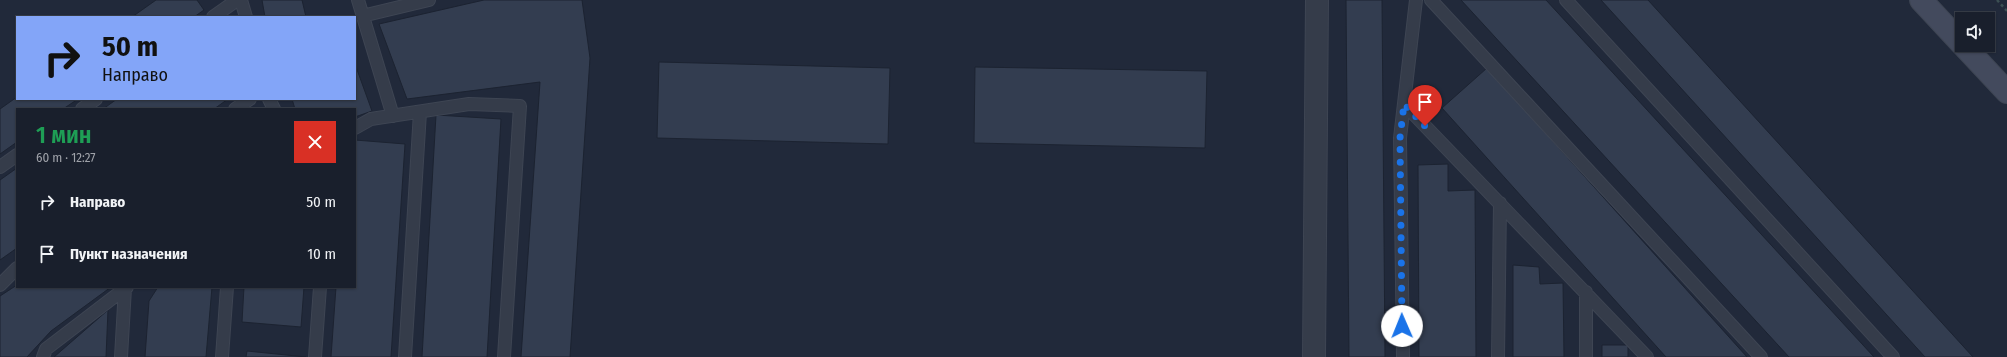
<!DOCTYPE html>
<html lang="ru">
<meta charset="utf-8">
<style>
body{margin:0;font-family:"Fira Sans Condensed",sans-serif;background:#222734;color:#f1f3f6;height:100vh;display:flex;flex-direction:column;font-size:15px;white-space:nowrap}
*{box-sizing:border-box;margin:0}
p{font-size:13px;color:#9fa2a9}
.icon{flex:none;width:22px;height:22px;fill:none;stroke:currentColor;stroke-width:2;stroke-linecap:round;stroke-linejoin:round}
.map{position:relative;flex:1;overflow:hidden}
.drawer{position:absolute;left:16px;top:108px;width:340px;height:180px;display:flex;flex-direction:column;background:#191f2c;border-radius:0px;box-shadow:0 1px 3px #0004,0 0 0 1px #373d48}
.drawer>*{flex:none}
.hud{position:absolute;left:16px;top:16px;width:340px;height:84px;border-radius:0px;box-shadow:0 1px 3px #0004,0 0 0 1px #373d48;background:#83a5f8;color:#111;overflow:hidden}
.controls{position:absolute;left:1955px;top:12px;display:grid;gap:8px}
.controls a{display:grid;place-items:center;width:40px;height:40px;border-radius:0px;background:#191f2c;box-shadow:0 1px 3px #0004,0 0 0 1px #373d48;font-size:20px}
.pin{position:absolute;display:grid;place-items:center;width:34px;height:34px;color:#fff;margin:-41px -17px;border-radius:50% 50% 50% 0;rotate:-45deg;box-shadow:0 0 4px #0007}
.pin .icon{rotate:45deg}
.me{position:absolute;width:44px;margin:-22px;rotate:359deg;stroke-linejoin:round;filter:drop-shadow(0 0 3px #0008)}
.turn{display:flex;align-items:center;gap:14px;height:84px;padding:0 20px;font-size:18px}
.turn .icon{width:52px;height:52px;stroke-width:2.5}
.turn b{display:block;font-size:28px;line-height:34px}
.round{display:grid;place-items:center;flex:none;width:42px;height:42px;border-radius:0px;background:#222734}
.summary{display:flex;align-items:center;justify-content:space-between;height:68px;padding:0 20px}
h1{font-size:24px;font-weight:600;line-height:30px;color:#1e9e55}
ul{padding:0;list-style:none}
li{display:flex;align-items:center;gap:12px;height:52px;padding:0 20px}
li div{flex:1}
li b{display:block;font-size:15px}
li em{font-style:normal}
.map>svg:first-child{display:block}
.building{fill:#333d50;stroke:#1c2331}
.lines{fill:none;stroke-linecap:round;stroke-linejoin:round}
.lane-casing{stroke:#3e4553;stroke-width:14}
.street-casing{stroke:#3e4553;stroke-width:24}
.secondary-casing{stroke:#3e4553;stroke-width:24}
.path{stroke:#3c4f53;stroke-width:2.5;stroke-dasharray:3 3;stroke-linecap:butt}
.lane{stroke:#353c4a;stroke-width:12}
.street{stroke:#353c4a;stroke-width:22}
.secondary{stroke:#434a5d;stroke-width:22}
.route{stroke:#1a73e8;stroke-width:7;stroke-dasharray:0 12.6}
</style>
<div class="map">
<svg width="2007" height="357" viewBox="0 0 2007 357">
<rect width="100%" height="100%" fill="#21293a"/>
<path class="building" d="M156,0H197L204,10L194,17H132Z
M262,0H302L306,17H265Z
M484,0H582L590,58L570,357H521L540,82L407,99L379,24Z
M1346,0H1382L1385,357H1349Z
M1461,0H1546L1874,357H1789Z
M1601,0H1648L1973,357H1925Z
M659,62L890,68L888,144L657,138Z
M355,64L372,111L355,117V109H295L292,99H355Z
M975,67L1207,71L1205,148L974,143Z
M1487,68L1747,357H1666L1442,108Z
M17,97V99H78L63,109H17V142L0,154V109Z
M117,99H228L214,109H103Z
M436,115L501,119L487,357H422Z
M355,140L405,144L391,357H331L336,287H355Z
M1448,164V191L1475,190L1476,357H1419L1418,165Z
M17,168V248L0,260V180Z
M1513,265L1539,267L1540,284L1563,283L1564,357H1513Z
M17,285V287H111L51,331L27,357H0V296Z
M158,287H212L206,357H145L149,301Z
M244,287H304L301,327L242,322Z
M108,310L106,357H54Z
M1602,345H1628V357H1602Z
M247,351L306,357H246Z"/>
<g class="lines">
<defs>
<path id="lane" d="M241,0L246,17
M358,0L393,116
M1431,0L1761,357
M1566,0L1893,357
M362,16L429,0
M213,17L237,0
M269,99L274,109
M1404,104L1647,357
M82,109L96,99
M235,109L250,99
M355,128L371,119L469,104L520,106L504,357
M0,167L17,155
M0,285L17,268
M1586,292V357
M43,357L46,349L127,287
M121,357L125,288
M222,357L227,287
M315,357L320,287
M405,357L420,112
M1403,357L1400,138L1416,0
M1498,357L1500,203"/>
<path id="street" d="M1314,357L1317,0"/>
<path id="secondary" d="M1921,0L1962,44
M1963,45L2007,92"/>
</defs>
<use href="#lane" class="lane-casing"/>
<use href="#street" class="street-casing"/>
<use href="#secondary" class="secondary-casing"/>
<path class="path" d="M1997,0L2007,11"/>
<use href="#lane" class="lane"/>
<use href="#street" class="street"/>
<use href="#secondary" class="secondary"/>
</g>
<g class="lines">
<path class="route" d="M1402,326L1400,138L1404,104L1425,126"/>
</g>
</svg>
<div class="controls">
<a><svg class="icon" aria-label="sound" viewBox="0 0 24 24"><path d="M4 9h4l5-4v14l-5-4H4zM17 9q2 3 0 6"/></svg></a>
</div>
<div class="pin" style="left:1425px;top:126px;background:#d93025"><svg class="icon" aria-label="arrive" viewBox="0 0 24 24"><path d="M6 21V4h12l-3 4 3 4H6"/></svg></div>
<svg class="me" style="left:1402px;top:326px" viewBox="-20 -20 40 40"><circle r="19" fill="#fff"/><path d="M0-13L10 11 0 6-10 11z" fill="#1a73e8"/></svg>
<div class="hud">
<div class="turn"><svg class="icon" aria-label="right" viewBox="0 0 24 24"><path d="M7 20v-9h11M14 6l5 5-5 5"/></svg><div><b>50 m</b>Направо</div></div>
</div>
<section class="drawer">
<div class="summary"><div><h1>1 мин</h1><p>60 m · 12:27</p></div><a class="round" style="background:#d93025;color:#fff"><svg class="icon" aria-label="close" viewBox="0 0 24 24"><path d="M6 6l12 12M18 6L6 18"/></svg></a></div>
<ul>
<li><svg class="icon" aria-label="right" viewBox="0 0 24 24"><path d="M7 20v-9h11M14 6l5 5-5 5"/></svg><div><b>Направо</b></div><em>50 m</em></li>
<li><svg class="icon" aria-label="arrive" viewBox="0 0 24 24"><path d="M6 21V4h12l-3 4 3 4H6"/></svg><div><b>Пункт назначения</b></div><em>10 m</em></li>
</ul>
</section>
</div>
